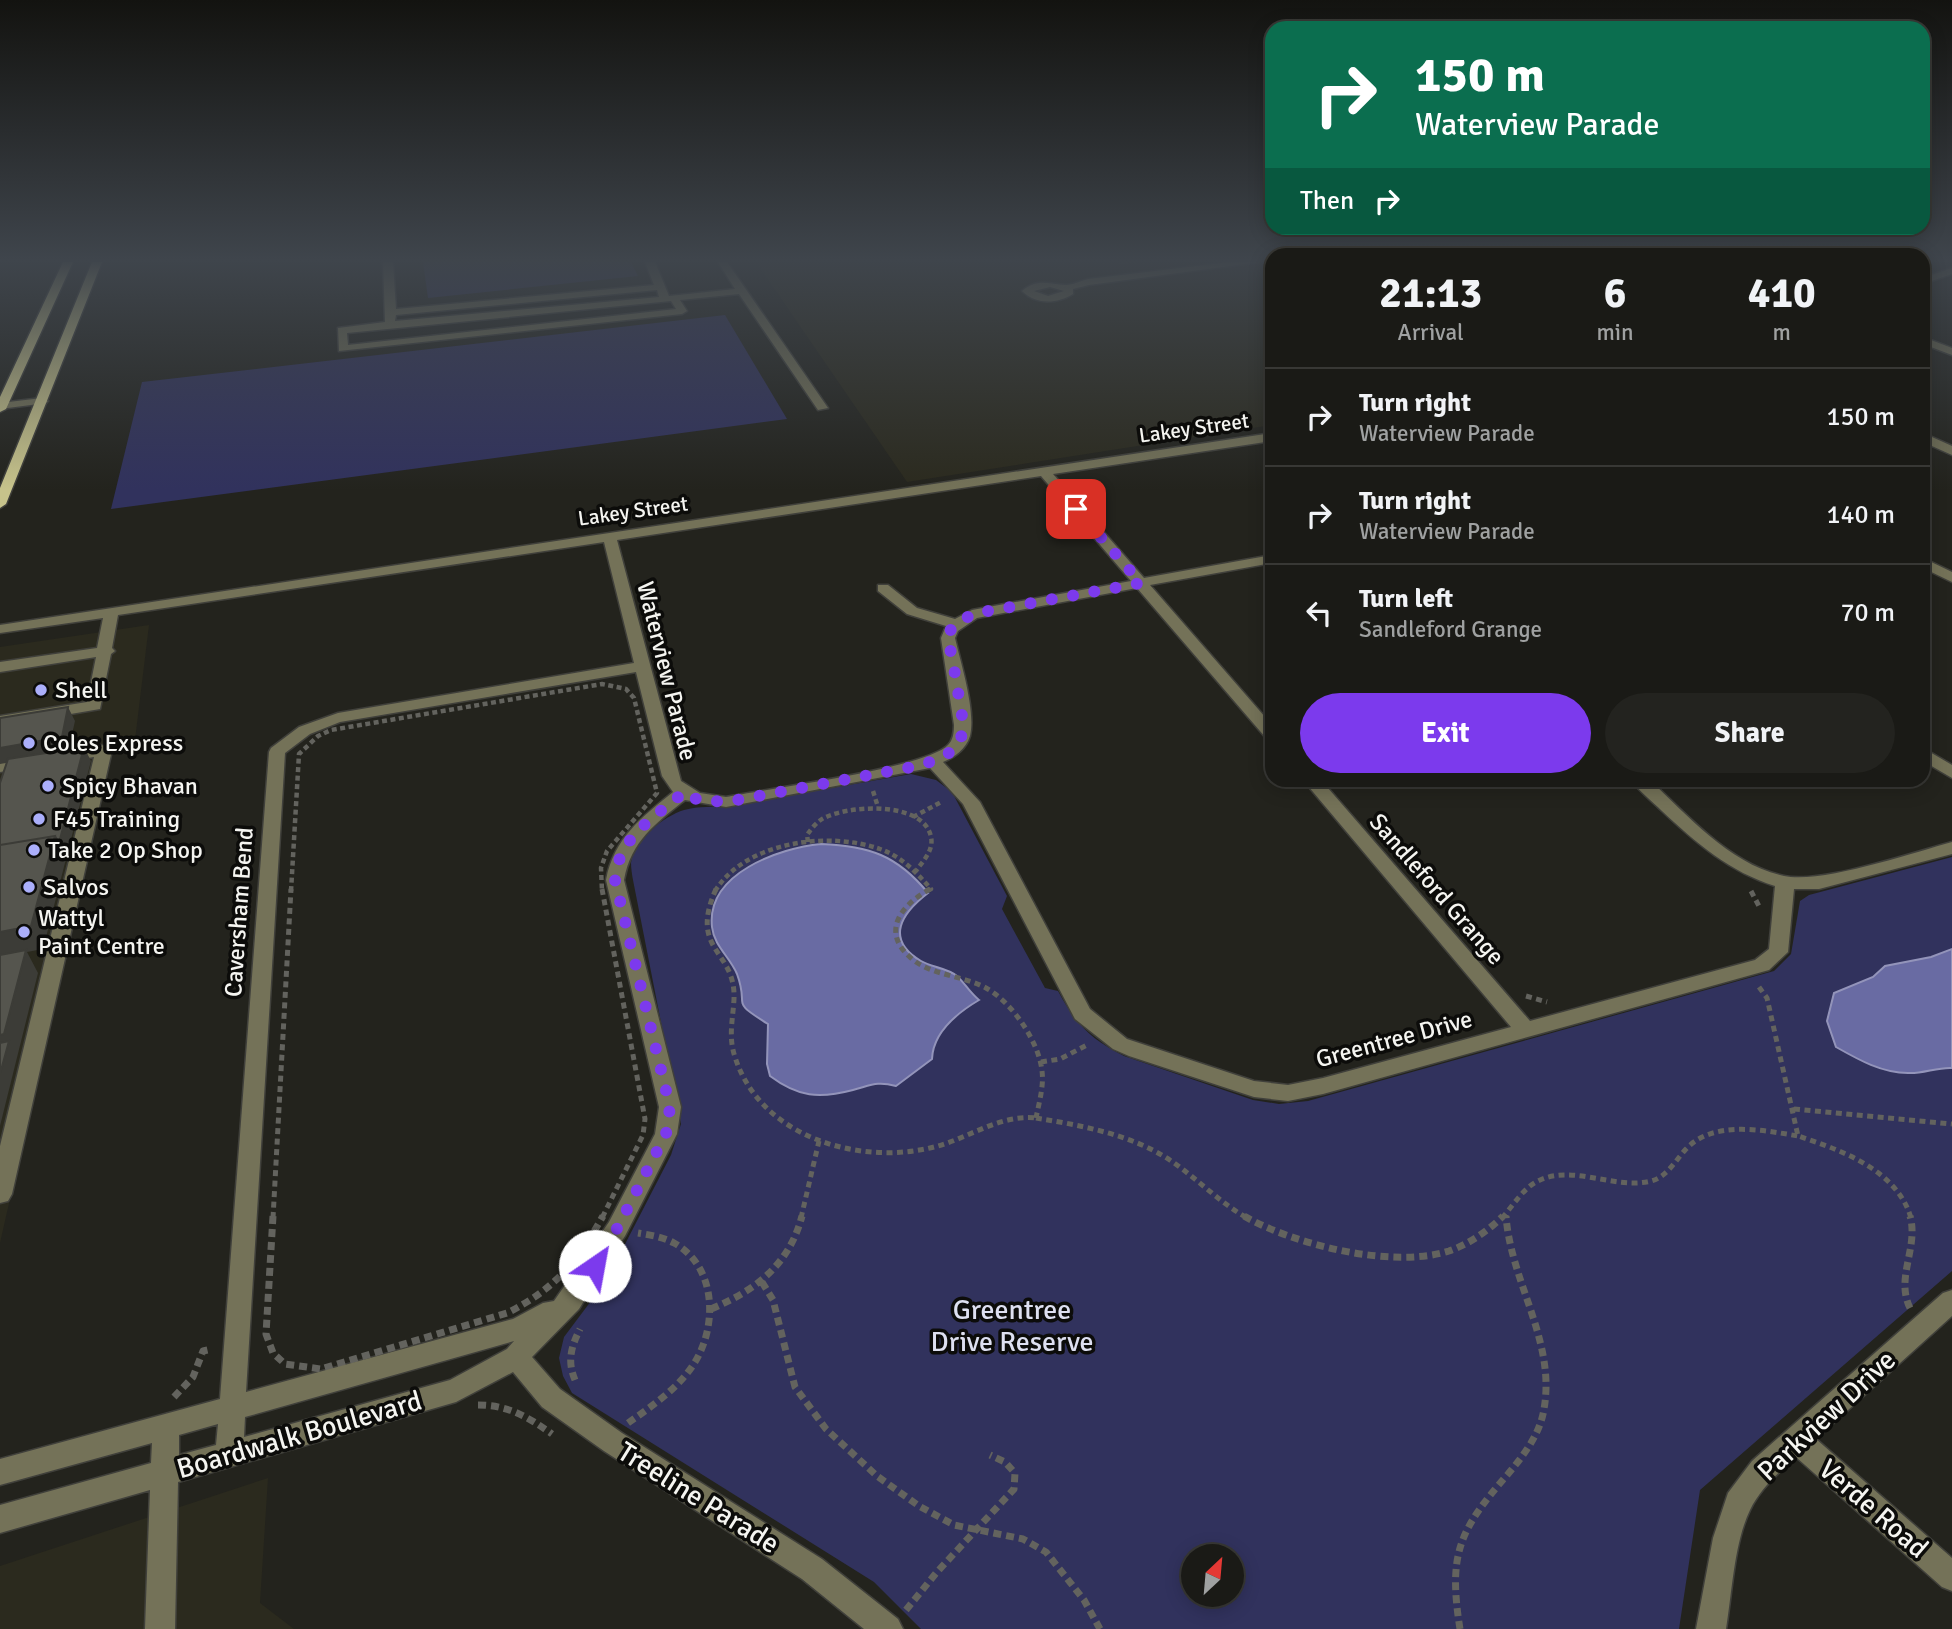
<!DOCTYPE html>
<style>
body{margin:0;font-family:Signika,sans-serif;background:#23231f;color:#f1f3f6;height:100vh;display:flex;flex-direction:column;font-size:26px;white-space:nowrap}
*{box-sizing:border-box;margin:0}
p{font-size:23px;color:#9fa1a1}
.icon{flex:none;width:38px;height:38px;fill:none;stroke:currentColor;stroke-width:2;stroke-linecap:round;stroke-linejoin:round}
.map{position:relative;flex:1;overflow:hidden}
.drawer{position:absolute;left:1265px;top:248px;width:665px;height:539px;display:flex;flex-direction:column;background:#1a1a16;border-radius:21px;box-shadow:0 4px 18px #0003,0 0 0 2px #383835}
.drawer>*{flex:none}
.guide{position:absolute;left:1265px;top:21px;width:665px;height:214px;border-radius:21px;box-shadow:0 4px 18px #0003,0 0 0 2px #383835;background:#0b6e4f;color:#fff;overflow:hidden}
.needle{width:46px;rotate:26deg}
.controls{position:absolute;left:1181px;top:1544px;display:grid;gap:14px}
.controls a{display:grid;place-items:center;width:63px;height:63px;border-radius:50%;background:#1a1a16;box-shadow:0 4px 18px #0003,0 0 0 2px #383835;font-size:35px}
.pin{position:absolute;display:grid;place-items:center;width:60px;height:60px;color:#fff;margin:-30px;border-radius:14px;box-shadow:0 4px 10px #0006}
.me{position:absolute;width:77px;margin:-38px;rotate:33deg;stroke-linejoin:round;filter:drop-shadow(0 0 5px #0008)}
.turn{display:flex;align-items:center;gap:24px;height:147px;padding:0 35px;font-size:32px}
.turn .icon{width:91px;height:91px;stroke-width:2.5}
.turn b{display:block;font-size:49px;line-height:60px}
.then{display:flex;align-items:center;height:66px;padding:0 35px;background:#0003;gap:14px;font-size:26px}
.eta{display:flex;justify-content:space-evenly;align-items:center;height:119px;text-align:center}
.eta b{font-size:42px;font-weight:800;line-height:49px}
.button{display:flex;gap:14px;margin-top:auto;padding:14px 35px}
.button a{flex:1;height:80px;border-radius:42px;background:#7c3aed;color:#fff;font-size:28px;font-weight:800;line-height:80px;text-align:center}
.button a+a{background:#23231f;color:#f1f3f6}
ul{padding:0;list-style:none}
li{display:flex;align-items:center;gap:21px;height:98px;padding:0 35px;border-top:2px solid #383835}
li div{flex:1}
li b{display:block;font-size:26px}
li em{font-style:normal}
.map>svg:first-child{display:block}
.built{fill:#2b2a1e}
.green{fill:#31325d;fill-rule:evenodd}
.water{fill:#696ba3;stroke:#9394ba;stroke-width:2}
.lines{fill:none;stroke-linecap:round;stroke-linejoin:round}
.minor-casing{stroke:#40403b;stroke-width:3}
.major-casing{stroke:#40403b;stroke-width:3}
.path-far2{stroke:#63635e;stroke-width:4.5;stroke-dasharray:5 3.5;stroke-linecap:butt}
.path-far1{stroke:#63635e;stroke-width:5;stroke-dasharray:6 4.5;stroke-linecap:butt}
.path{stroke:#63635e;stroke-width:7;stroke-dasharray:8 5;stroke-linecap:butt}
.minor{fill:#747258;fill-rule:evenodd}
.major{fill:#c7c38b;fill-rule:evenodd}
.shaded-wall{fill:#3c3c37}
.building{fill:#55554e;stroke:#3c3c37;stroke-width:2}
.route{stroke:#7c3aed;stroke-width:12;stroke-dasharray:0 21.6}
.poi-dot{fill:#abaffb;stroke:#0c0c0a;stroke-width:2.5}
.labels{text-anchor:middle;stroke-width:7;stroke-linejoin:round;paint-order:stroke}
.far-street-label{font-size:21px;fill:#f5f5f1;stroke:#0c0c0a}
.street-label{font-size:24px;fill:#f5f5f1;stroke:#0c0c0a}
.poi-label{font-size:24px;fill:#f5f5f1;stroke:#0c0c0a;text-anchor:start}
.near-park-label{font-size:28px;fill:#dee0f1;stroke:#0c0c0a}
.near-street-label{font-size:28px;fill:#f5f5f1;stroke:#0c0c0a}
</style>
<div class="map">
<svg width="1952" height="1629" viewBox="0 0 1952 1629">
<rect width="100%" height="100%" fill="#23231d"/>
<path class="built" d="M756,262H1272V425L907,482Z
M149,625L135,740L114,743L0,1243V647Z
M268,1478L260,1603L294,1629H0V1566Z"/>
<path class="green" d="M423,262H631L638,276L428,298Z
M725,315L787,419L111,509L142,382Z
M911,774L936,780L952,792L1007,896L1002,909L1045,988L1058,991C1076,1024 1090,1039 1124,1056L1253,1100L1279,1104L1308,1101L1774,971L1791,954L1800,901L1809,895L1952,857V1271L1700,1490L1679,1629H921L874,1582L572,1393L563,1376L559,1358L564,1337L606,1281L671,1155L681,1124L633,880C632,875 631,868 631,863C634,840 664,816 684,810C699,806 714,807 729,806ZM1194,1556H1232V1594H1194Z"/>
<path class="water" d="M821,844C869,846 897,855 928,893C902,913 884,939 921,961C931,967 948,968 957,976C962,980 971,994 979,1000C957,1013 933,1032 932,1059L896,1086C877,1081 872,1085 853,1090C819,1099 798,1097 770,1076L767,1064L768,1024C728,999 750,1009 737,974C730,957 714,946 712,927C706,873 780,848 821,844Z
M1952,949V1068C1937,1067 1923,1074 1908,1073C1882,1073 1859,1060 1836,1047L1827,1021L1834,993L1873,977L1885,966L1931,957Z"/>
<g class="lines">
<defs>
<path id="minor" d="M383,262H393L396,309L654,285L645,262H655L669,296L735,289L718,262H727L828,408L818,410L739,294L680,300L687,311L682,314L339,351L338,328L385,322ZM657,290L659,297L395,321L396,315ZM671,301L676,309L348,345L347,333Z
M1230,262H1260L1089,285L1073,289V294C1057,304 1036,305 1022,291C1037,278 1048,284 1066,285C1072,285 1081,281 1088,279ZM1050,287L1064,291L1048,296L1034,291Z
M1952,268V274L1923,284V278Z
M1923,337L1952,348V355L1923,344Z
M42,398L48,401L46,403L0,409V403Z
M1272,433V441L1053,474L1144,578L1272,555V563L1150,585L1272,725V740L1266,738L1137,588L977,618L958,631L955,638C961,664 976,711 970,736C966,749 955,757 943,762L980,802L1090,1009L1127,1039L1254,1081L1288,1085L1323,1078L1511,1027L1303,780H1321L1530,1021L1755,960L1769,949L1775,886C1730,872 1696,843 1662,811C1652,801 1640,792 1631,780H1650C1688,816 1731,865 1784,876C1821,884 1912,853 1952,842V854L1819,889H1794L1788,952L1769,970L1323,1094L1288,1101L1254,1097L1129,1056L1113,1049L1075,1019L963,804L930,768L726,807L685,800C656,823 631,841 624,880L681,1107L677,1134L625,1236L579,1309L532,1357L560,1389L622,1433L822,1559L898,1619L903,1629H864L802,1579L604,1451L542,1407L513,1372L456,1402L178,1482L175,1629H145L150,1490L0,1533V1505L151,1463L152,1443L0,1485V1459L220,1399L269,752L271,748L299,727L338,713L634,663L604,542L118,615L112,648L115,651L111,654L100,709L0,726V716L87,702L96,657L0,672V662L97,648L103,618L0,633V625ZM1041,476L1131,581L972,610L955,619L917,608L888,585H878V591L907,614L946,626L941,638L954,725C954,733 953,740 948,745C926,768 766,789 726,797L700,793L681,781L617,540ZM636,672L662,776L673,792C642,817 614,838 606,880L659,1107L655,1134L609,1222L554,1301L543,1303L513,1319L246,1392L285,753L310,734L340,722ZM514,1341L507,1349L450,1380L244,1437L245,1417ZM218,1424L216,1445L179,1455V1435Z
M1923,433L1952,446V455L1923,442Z
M1923,558L1952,572V582L1923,568Z
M104,745L112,750L12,1194L8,1201L0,1203V1146L94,757L63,762L55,757L63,752Z
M1923,748L1952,765V778L1923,761Z
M29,758L35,759L37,763L35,767L0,772V762Z
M1952,1290V1316L1816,1439L1952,1558V1591L1942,1587L1796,1457C1779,1472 1760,1489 1750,1510C1734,1543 1732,1593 1726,1629H1696L1713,1538L1728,1493L1752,1461L1943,1293Z"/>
<path id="major" d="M63,262H73L6,409L0,412V397Z
M92,262H102L6,504L0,508V488Z"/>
</defs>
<use href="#minor" class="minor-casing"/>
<use href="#major" class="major-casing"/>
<path class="path-far2" d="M873,791L878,807
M913,817L943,801
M808,842L807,835C811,829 816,823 822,819C846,805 924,800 931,837C934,850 923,861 916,871
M291,891L299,754L318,736L331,730L602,684L626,689L634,698L657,793L607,851L601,868L602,891
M715,891C746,841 829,831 880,849C901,856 917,873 931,889L927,891"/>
<path class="path-far1" d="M602,889L645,1119L643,1135L602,1218
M716,889C688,952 736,949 734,999C733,1019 728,1037 735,1057C760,1136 856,1165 930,1148C967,1140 998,1114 1036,1118
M930,889C898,907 879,935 916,962C937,976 964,976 986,988C1012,1002 1039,1042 1042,1071C1044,1086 1039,1103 1036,1118
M1751,891L1760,908
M1759,987L1767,998L1798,1136C1841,1150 1897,1170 1911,1218
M1526,996L1547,1002
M1041,1062L1060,1059L1089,1044
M1794,1109L1952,1124
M1036,1118C1079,1125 1128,1134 1165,1157C1194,1175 1217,1201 1247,1218
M1506,1215V1218
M273,1218L291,889
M801,1218L819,1141
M1502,1218C1511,1208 1519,1195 1530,1186C1566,1159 1612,1191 1651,1181C1667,1177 1675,1161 1686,1149C1713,1120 1763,1130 1798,1136"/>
<path class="path" d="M273,1216L266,1334L273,1353L285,1364L321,1369L507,1313C555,1289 577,1262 603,1216
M1244,1216C1295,1245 1392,1269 1449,1251C1469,1244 1488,1231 1503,1216
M762,1282L773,1300L795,1387L826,1429L877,1476L919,1506L954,1525L1023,1539L1046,1552L1084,1600L1100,1629
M1910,1308C1895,1278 1919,1247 1910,1216
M711,1309C756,1290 789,1265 802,1216
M575,1380C567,1361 571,1347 580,1329
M174,1397L193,1377L203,1351L212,1349
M478,1405C508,1405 528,1417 552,1434
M628,1423C652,1406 679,1388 695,1362C718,1324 716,1266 674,1243C663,1237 650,1235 638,1233
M906,1610L937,1572L1014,1489L1015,1473L1005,1462L990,1455
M1460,1629C1448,1554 1459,1530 1508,1474C1524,1455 1540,1434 1544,1409C1556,1341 1511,1283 1506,1216"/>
<use href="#minor" class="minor"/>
<use href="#major" class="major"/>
</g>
<path class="shaded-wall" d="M1120,262H1140L1120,264Z
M68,707L75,721L68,752L0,764V748Z
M84,747L91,761L43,949L27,952L38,973L0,1126V870Z"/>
<path class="building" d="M68,707L62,737L0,748V718Z
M84,747L59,843L55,836L0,845V783L8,759Z
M55,836L31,926L0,932V845Z
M26,950L4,1034L0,1035V955Z
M9,1041L0,1074V1043Z"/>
<linearGradient id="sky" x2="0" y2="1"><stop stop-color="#131310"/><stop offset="0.53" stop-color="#3f454c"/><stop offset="1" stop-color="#3f454c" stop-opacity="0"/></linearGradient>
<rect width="1952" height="490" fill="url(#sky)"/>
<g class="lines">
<path class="route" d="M595,1266L607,1248L666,1134L670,1107L615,880C618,837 654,818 684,792L698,800L726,802L918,766C962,752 968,742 959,698C956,678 952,658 948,638L951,629L972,614L1141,583L1076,509"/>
</g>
<g class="poi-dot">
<circle cx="41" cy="690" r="7"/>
<circle cx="29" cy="743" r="7"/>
<circle cx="48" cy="786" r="7"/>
<circle cx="39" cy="819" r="7"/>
<circle cx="34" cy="850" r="7"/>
<circle cx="29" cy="887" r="7"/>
<circle cx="24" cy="932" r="7"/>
</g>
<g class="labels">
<g class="far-street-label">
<text transform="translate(1194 428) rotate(-8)" y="7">Lakey Street</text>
<text transform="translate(633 511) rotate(-8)" y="7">Lakey Street</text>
</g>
<g class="street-label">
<text transform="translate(667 671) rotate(76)" y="8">Waterview Parade</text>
<text transform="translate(1437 889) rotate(49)" y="8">Sandleford Grange</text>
<text transform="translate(239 912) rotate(-86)" y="8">Caversham Bend</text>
<text transform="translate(1394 1039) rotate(-15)" y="8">Greentree Drive</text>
</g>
<g class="poi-label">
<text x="55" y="698">Shell</text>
<text x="43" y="751">Coles Express</text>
<text x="62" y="794">Spicy Bhavan</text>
<text x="53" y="827">F45 Training</text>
<text x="48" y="858">Take 2 Op Shop</text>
<text x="43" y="895">Salvos</text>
<text x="38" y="926">Wattyl<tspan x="38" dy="28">Paint Centre</tspan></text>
</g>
<g class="near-park-label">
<text x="1012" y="1319">Greentree<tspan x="1012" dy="32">Drive Reserve</tspan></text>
</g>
<g class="near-street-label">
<text transform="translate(1826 1415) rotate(-43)" y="10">Parkview Drive</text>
<text transform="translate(299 1434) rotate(-16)" y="10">Boardwalk Boulevard</text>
<text transform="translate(699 1497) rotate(32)" y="10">Treeline Parade</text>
<text transform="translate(1874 1508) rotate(41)" y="10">Verde Road</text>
</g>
</g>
</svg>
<div class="controls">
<a><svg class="needle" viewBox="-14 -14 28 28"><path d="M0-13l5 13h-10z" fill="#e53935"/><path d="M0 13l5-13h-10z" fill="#9fa1a1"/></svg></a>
</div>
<div class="pin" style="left:1076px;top:509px;background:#d93025"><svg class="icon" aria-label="arrive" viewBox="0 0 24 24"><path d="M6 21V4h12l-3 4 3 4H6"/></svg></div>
<svg class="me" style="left:595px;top:1266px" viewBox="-20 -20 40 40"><circle r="19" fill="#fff"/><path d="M0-13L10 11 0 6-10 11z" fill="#7c3aed"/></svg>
<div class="guide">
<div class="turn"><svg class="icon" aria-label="right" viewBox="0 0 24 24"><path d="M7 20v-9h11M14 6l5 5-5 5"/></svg><div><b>150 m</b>Waterview Parade</div></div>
<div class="then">Then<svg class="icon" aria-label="right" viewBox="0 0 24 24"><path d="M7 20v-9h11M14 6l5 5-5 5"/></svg></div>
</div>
<section class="drawer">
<div class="eta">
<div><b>21:13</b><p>Arrival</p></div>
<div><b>6</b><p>min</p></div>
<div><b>410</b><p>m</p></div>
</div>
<ul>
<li><svg class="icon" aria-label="right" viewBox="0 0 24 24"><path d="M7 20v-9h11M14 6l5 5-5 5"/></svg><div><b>Turn right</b><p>Waterview Parade</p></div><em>150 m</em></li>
<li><svg class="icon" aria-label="right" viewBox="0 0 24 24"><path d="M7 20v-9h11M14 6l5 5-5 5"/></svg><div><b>Turn right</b><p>Waterview Parade</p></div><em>140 m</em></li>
<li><svg class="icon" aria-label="left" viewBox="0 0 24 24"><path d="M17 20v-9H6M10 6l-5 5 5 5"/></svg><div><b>Turn left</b><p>Sandleford Grange</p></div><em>70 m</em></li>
</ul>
<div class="button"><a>Exit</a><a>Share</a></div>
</section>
</div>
